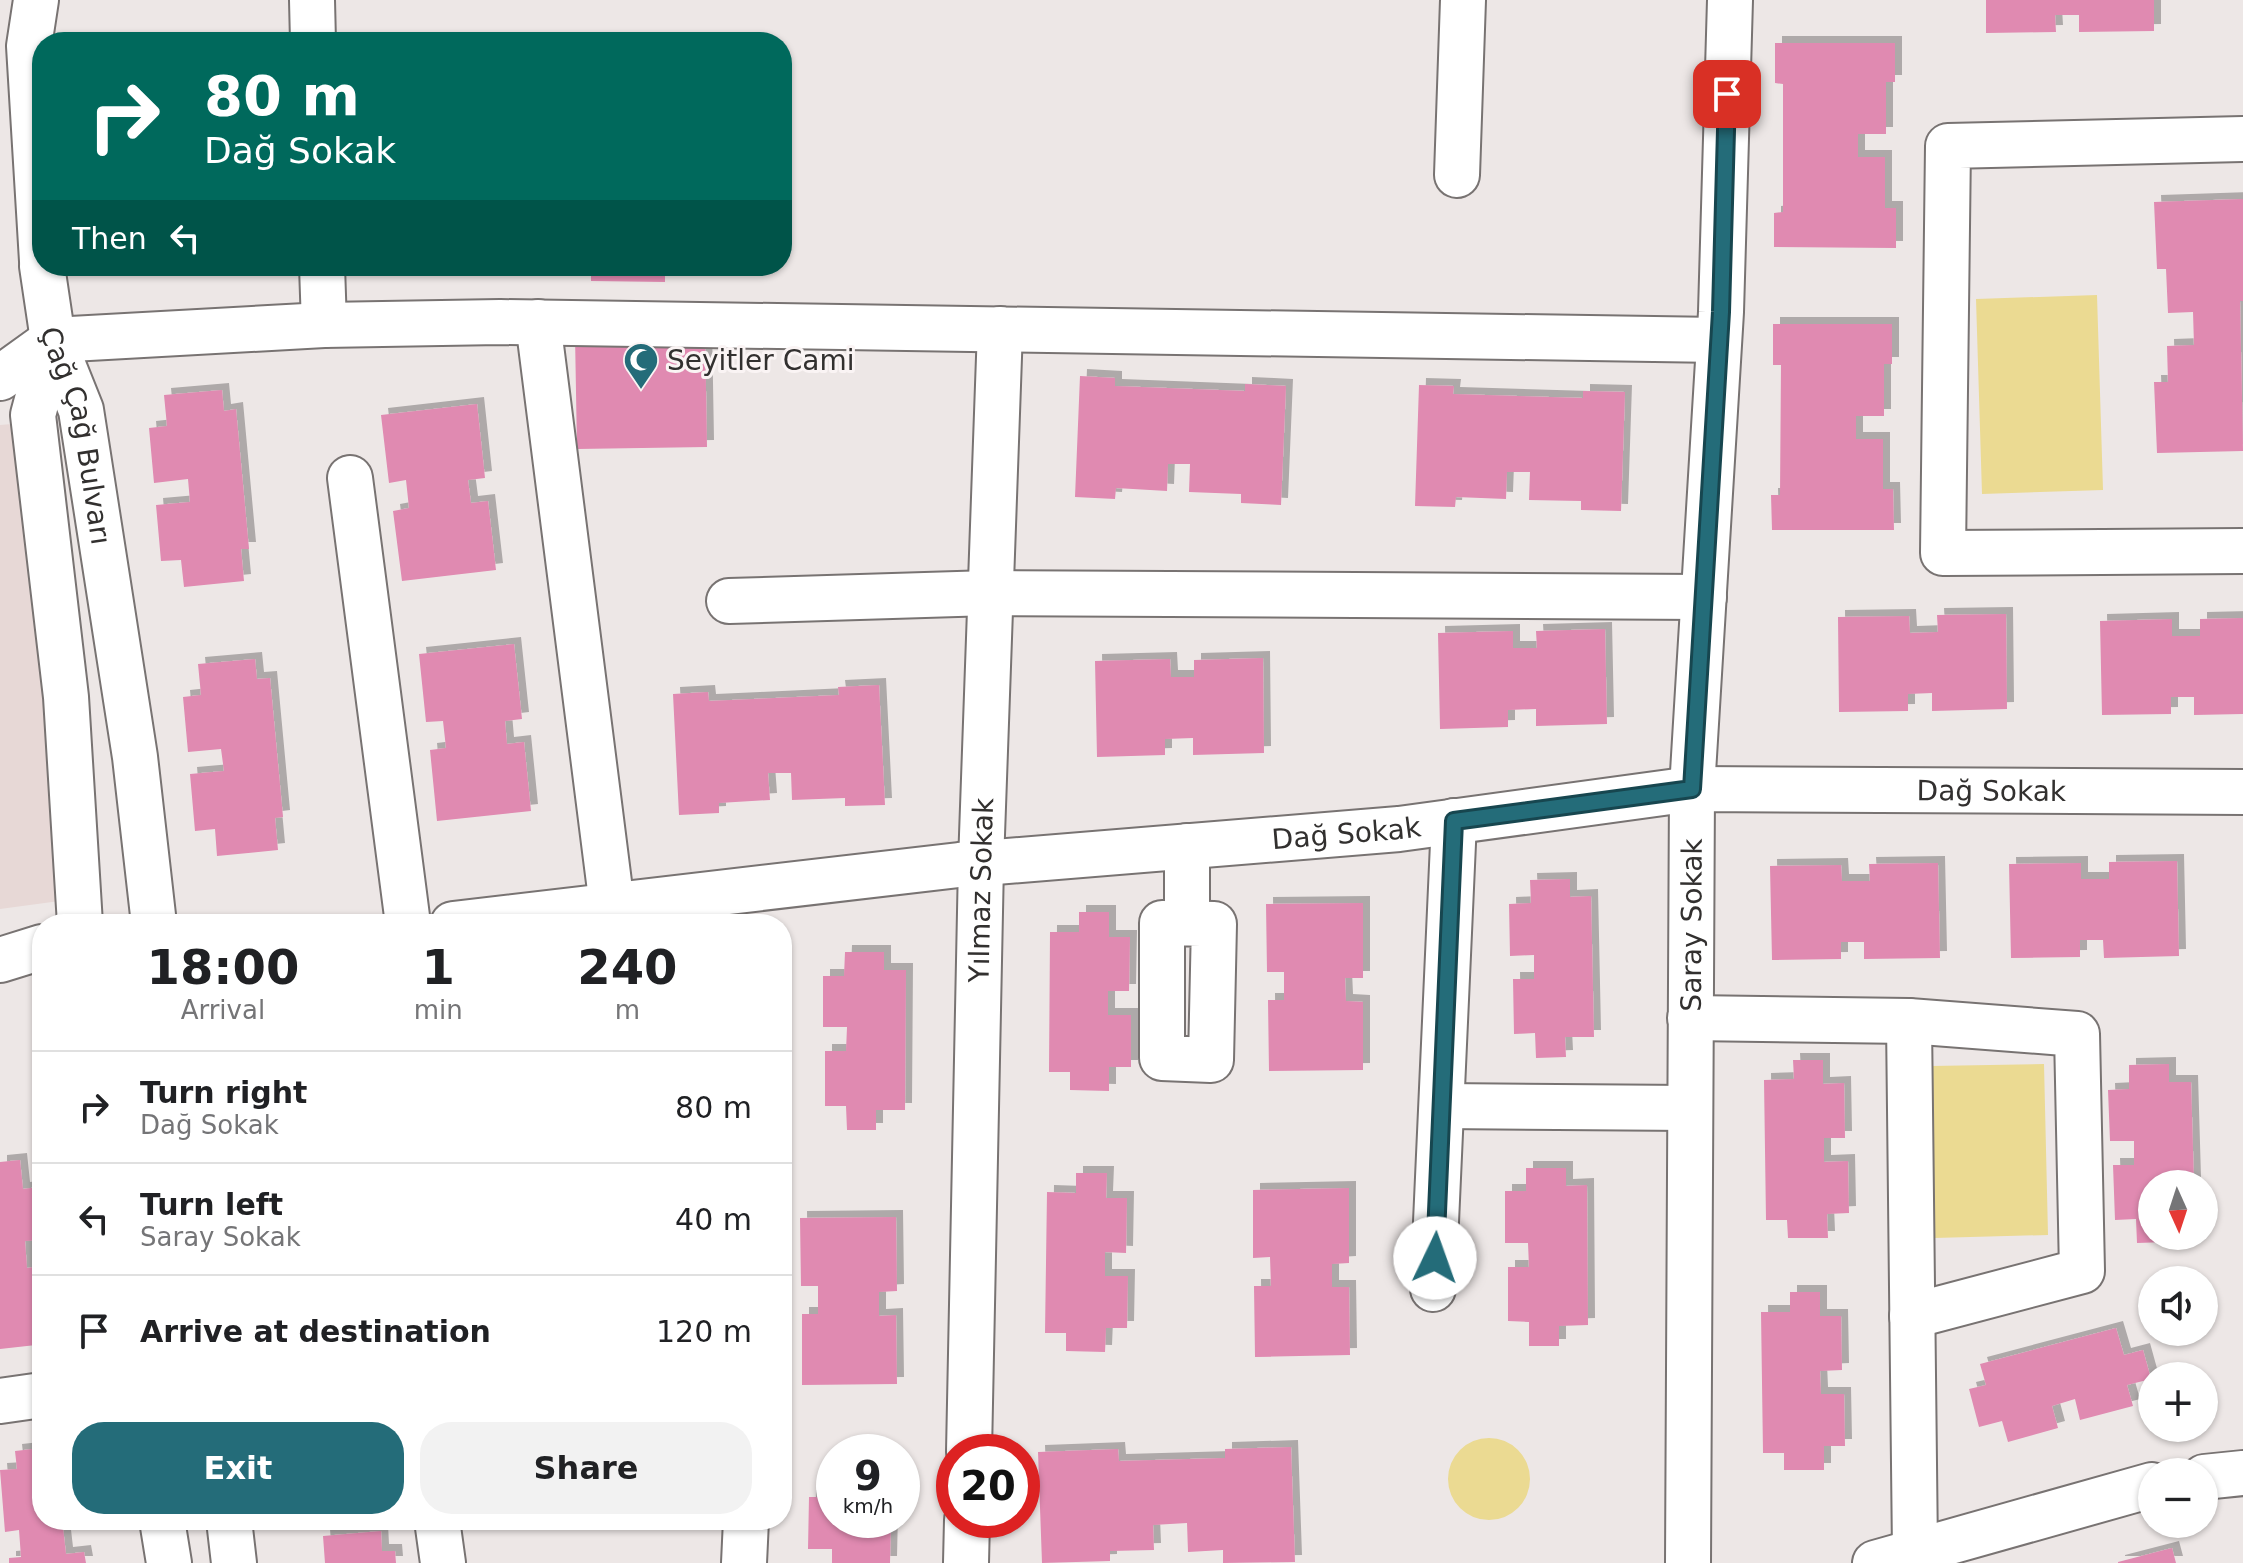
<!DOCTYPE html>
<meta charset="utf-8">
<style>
body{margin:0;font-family:"DejaVu Sans",sans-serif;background:#f2f2f2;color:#202124;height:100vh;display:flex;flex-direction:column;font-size:30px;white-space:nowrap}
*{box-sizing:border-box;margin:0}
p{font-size:26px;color:#757577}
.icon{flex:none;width:44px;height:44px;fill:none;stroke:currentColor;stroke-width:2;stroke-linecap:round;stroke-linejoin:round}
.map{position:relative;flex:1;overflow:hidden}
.drawer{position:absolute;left:32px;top:914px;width:760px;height:616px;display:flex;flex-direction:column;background:#fff;border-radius:32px;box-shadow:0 2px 6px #0004}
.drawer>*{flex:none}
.top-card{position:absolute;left:32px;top:32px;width:760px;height:244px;border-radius:32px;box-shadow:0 2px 6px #0004;background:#00695c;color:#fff;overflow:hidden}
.needle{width:52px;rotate:177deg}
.controls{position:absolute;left:2138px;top:1170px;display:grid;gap:16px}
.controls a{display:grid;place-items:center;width:80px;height:80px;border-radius:50%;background:#fff;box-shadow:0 2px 6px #0004;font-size:40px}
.speed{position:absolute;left:816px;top:1434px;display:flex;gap:16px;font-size:40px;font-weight:700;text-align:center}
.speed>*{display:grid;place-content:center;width:104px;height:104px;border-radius:50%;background:#fff;box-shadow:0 2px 6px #0004;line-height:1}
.speed small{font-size:20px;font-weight:400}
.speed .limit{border:12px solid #d22;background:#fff;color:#111}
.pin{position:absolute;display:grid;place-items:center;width:68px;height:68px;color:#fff;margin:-34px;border-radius:16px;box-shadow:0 4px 12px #0006}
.me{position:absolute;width:88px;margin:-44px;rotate:3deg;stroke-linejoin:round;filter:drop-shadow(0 0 6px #0008)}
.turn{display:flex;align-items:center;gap:28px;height:168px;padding:0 40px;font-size:36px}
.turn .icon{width:104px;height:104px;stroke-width:2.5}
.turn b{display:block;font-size:56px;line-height:68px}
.then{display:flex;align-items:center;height:76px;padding:0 40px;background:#0003;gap:16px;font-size:30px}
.eta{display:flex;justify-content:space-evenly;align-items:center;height:136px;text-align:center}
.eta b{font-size:48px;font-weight:600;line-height:56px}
.cta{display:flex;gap:16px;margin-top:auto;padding:16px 40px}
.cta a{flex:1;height:92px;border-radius:32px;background:#246c79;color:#fff;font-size:32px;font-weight:600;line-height:92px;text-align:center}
.cta a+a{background:#f2f2f2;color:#202124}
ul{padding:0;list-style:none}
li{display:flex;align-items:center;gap:24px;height:112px;padding:0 40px;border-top:2px solid #e0e0e0}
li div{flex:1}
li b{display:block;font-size:30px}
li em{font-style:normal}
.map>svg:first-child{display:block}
.built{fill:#e7d8d6}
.green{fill:#ebda92}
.building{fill:#e08ab1;filter:url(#shadow)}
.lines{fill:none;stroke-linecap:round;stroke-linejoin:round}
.minor-casing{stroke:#787372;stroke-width:48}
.major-casing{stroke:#787372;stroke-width:48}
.minor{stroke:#fff;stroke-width:44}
.major{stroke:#fff;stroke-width:44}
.route-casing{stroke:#17464f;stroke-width:20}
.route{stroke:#246c79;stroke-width:14}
.labels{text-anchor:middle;stroke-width:6;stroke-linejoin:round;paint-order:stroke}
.poi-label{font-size:28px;fill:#32302f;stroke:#faf4f4;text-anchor:start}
.street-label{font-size:28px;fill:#32302f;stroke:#faf4f4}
</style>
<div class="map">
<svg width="2243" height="1563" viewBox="0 0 2243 1563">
<defs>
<filter id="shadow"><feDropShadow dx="7" dy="-7" stdDeviation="0" flood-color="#0004"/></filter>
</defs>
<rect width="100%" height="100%" fill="#ede7e6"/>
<path class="built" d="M12,424L67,900L0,909V425Z"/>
<path class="green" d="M2097,295L2103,490L1982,494L1976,299Z
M2044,1064L2048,1235L1934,1238L1931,1066Z
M1448 1479a41 41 0 1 1 82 0a41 41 0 1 1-82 0Z"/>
<path class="building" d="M1986,0H2154V31L2079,32V15H2055L2056,32L1986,33Z
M1775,43H1895V82H1886V134H1858V157H1885V208H1896V248L1774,247V213L1783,212V84L1775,83Z
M2243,199V301H2240L2243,451L2157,453L2154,382H2168L2167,346L2194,345L2193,312L2168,313L2166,269H2157L2154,202Z
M591,266H665V282L591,281Z
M1773,324H1892V364H1884V416H1856V439H1883V489H1893L1894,530H1772L1771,495H1780L1781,365H1773Z
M705,333L707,447L577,449L575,335Z
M1080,376L1115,378V386L1245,391V384L1286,386L1281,505L1241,503V494L1189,492L1190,464H1168L1167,491L1116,488L1115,499L1075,497Z
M1419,385L1454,386L1453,394L1583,398V391L1625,392L1621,511L1581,510V501L1529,500L1530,472H1507L1506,499L1456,497L1455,507L1415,506Z
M222,390L224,411L236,409L249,549H241L244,581L184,587L181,560L161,561L156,505L190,502L188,479L154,483L149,428L167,426L164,395Z
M477,404L485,478L468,480L471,503L488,501L496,570L402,581L393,511L409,508L406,480L389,483L381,415Z
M2006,614L2007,709L1932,711V693L1908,694V711L1839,712L1838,617L1909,616L1910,633L1938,632L1937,615Z
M2243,618V714L2194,715V697H2171V714L2102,715L2100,621L2172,619V636H2200V619Z
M1605,629L1607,724L1536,726V709L1508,710V727L1440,729L1438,633L1513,631V648H1537L1536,631Z
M514,644L522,719L505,721L507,744L524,742L531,811L437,821L430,750L446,748L443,721L426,722L419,654Z
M1263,658L1264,753L1193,755V738L1165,739V755L1097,757L1095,661L1170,659L1171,677H1194V660Z
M255,659L257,679L270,678L283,817L275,818L278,850L217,856L215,829L195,831L190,774L224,771L221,749L188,752L183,697L201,695L198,664Z
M879,685L885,805L845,806V798L792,800L791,773H768L770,800L719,803V813L679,815L673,694L708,692L709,701L839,695L838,687Z
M2177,861L2179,956L2104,958L2103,940H2080V957L2011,958L2009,864L2081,863V879H2109V862Z
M1938,863L1940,958L1864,959V942H1841V959L1772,960L1770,866L1841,865L1842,881H1870L1869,864Z
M1570,879V897L1591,896L1594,1037H1565L1566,1057L1536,1058L1535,1033L1514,1034L1513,979H1534V955L1510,956L1509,904L1531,903L1530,880Z
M1363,903V978H1345L1346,1001L1363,1002V1070L1269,1071L1268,1000H1284V972H1267L1266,904Z
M1079,912H1109V937H1130L1129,991H1108V1015H1131V1067H1109V1091L1070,1090V1072H1049L1050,932H1079Z
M845,952H884V970H906L905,1110H876V1130H847L846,1106H825V1051H846L847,1027H823V976H844Z
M1793,1060H1823V1084L1844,1083L1845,1138H1824V1162L1848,1161L1849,1213L1827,1214L1828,1238H1788L1787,1220H1766L1764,1080L1794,1079Z
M2169,1064V1082H2191L2194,1184H2152V1236H2167V1242L2137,1243L2136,1219L2115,1220L2113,1165H2134V1141H2110L2108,1090L2129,1089V1065Z
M20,1160L23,1189L39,1187L42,1240L25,1241L27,1268L42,1266V1315H33L36,1345L0,1349V1162Z
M1526,1168H1566V1186L1587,1185L1588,1325L1559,1326V1346H1529V1322L1508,1321V1267H1529L1528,1243H1505V1191H1526Z
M1076,1173H1107L1106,1198H1127L1126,1253L1105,1252V1276H1128L1127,1328H1106L1105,1352L1066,1351V1333H1045L1047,1192L1076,1193Z
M1349,1188V1263L1332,1264V1287H1349L1350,1355L1255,1357L1254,1286H1271L1270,1257L1253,1258V1190Z
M896,1217L897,1291L879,1292V1316L896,1315L897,1384L802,1385V1314H818V1286H801L800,1218Z
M1790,1292H1820V1316H1841L1842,1370L1820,1371L1821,1394H1844L1845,1446H1824V1470H1784V1453H1763L1761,1312H1790Z
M2116,1328L2124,1355L2143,1350L2151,1379L2127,1385L2133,1406L2080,1420L2075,1399L2052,1406L2058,1428L2008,1442L2002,1421L1979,1427L1969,1389L1986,1385L1980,1364Z
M1291,1447L1295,1562L1223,1563V1550L1188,1552L1187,1523L1153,1525L1154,1550L1110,1551V1561L1042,1563L1038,1452L1118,1449L1119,1461L1225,1458V1449Z
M42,1448V1520H80L81,1526L63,1528L66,1554L84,1552L86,1563H9V1558L21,1557L19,1530L5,1532L0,1470L17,1469L15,1451Z
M830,1473H834V1520H891L890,1563H832V1549H808L809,1497H830Z
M381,1531L382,1551H395L396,1563H325L323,1536Z
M2172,1548L2176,1563H2118V1562Z"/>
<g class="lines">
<defs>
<g id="minor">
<path d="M312,0L313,42"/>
<path d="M2243,139L1948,146L1943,553L2243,551"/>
<path d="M1457,175L1463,0"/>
<path d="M322,266L324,325"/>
<path d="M538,322L612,906"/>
<path d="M0,378L53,340L324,325L500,322L1719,340"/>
<path d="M350,478L408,924"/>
<path d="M729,601L990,593L1704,597"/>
<path d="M1187,846V923"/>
<path d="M1162,923L1214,924L1211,1060L1162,1058Z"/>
<path id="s1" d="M453,924L959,865L1399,829L1692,789L2243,792"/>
<path d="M0,960L42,947"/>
<path d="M1690,1018L1909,1021L2077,1034L2082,1271L1912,1316"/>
<path d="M1909,1021L1915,1552"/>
<path d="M1442,1106L1690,1108"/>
<path d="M1433,1289L1454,821"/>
<path d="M0,1401L42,1395"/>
<path id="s2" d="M969,1452L981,863L1000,329"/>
<path d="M2204,1477L2243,1473"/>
<path d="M437,1520L443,1563"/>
<path d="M744,1563L746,1520"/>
<path d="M966,1563L967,1520"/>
<path id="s3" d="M1688,1563L1692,789L1721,312L1730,0"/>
<path d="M1875,1563L2152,1485"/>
</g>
<g id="major">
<path d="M36,0L29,46L42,261"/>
<path id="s4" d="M42,266L53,340L81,410L135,757L154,924"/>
<path d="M53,340L33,415L66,697L80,924"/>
<path d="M162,1520L169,1563"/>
<path d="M229,1520L234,1563"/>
</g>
</defs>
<use href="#minor" class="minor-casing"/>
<use href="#major" class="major-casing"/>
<use href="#minor" class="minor"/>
<use href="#major" class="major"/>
</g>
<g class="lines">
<defs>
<path id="route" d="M1435,1258L1454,821L1692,789L1721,312L1727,94"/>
</defs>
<use href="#route" class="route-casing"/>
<use href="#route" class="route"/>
</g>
<defs>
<symbol id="mosque-pin" viewBox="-11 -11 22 30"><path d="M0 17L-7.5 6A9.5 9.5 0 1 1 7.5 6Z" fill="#246c79" stroke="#faf4f4"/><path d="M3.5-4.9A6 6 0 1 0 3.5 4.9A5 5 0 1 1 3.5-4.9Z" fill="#fff"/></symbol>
</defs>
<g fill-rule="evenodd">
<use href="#mosque-pin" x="621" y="340" width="40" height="54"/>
</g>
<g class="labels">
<g class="poi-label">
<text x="667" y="370">Seyitler Cami</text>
</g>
<g class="street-label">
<text dy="10" stroke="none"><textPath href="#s4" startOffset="174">Çağ Çağ Bulvarı</textPath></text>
<text dy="10" stroke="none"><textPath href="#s1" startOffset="1546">Dağ Sokak</textPath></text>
<text dy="10" stroke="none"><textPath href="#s1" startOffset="898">Dağ Sokak</textPath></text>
<text dy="10" stroke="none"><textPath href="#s2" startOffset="562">Yılmaz Sokak</textPath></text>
<text dy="10" stroke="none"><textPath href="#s3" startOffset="638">Saray Sokak</textPath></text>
</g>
</g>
</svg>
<div class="controls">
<a><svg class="needle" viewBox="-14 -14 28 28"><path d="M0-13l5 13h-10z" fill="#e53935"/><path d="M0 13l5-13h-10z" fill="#757577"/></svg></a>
<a><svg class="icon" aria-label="sound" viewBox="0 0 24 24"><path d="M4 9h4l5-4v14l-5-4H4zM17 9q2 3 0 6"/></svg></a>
<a>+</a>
<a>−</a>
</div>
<div class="speed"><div>9<small>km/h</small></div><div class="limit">20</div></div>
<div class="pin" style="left:1727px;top:94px;background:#d93025"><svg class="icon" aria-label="arrive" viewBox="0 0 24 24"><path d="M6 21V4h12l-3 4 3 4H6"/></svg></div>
<svg class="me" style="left:1435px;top:1258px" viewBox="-20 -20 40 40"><circle r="19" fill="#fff"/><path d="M0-13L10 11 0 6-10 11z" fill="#246c79"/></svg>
<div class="top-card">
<div class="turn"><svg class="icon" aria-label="right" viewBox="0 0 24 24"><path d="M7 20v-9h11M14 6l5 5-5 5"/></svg><div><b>80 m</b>Dağ Sokak</div></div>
<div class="then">Then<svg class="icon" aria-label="left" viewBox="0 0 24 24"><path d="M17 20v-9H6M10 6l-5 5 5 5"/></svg></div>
</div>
<section class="drawer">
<div class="eta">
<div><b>18:00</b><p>Arrival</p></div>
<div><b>1</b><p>min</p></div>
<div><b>240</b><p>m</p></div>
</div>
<ul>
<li><svg class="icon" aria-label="right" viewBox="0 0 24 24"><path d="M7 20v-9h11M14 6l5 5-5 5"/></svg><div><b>Turn right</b><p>Dağ Sokak</p></div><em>80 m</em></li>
<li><svg class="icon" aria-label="left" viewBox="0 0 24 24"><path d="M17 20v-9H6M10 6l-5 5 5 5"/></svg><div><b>Turn left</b><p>Saray Sokak</p></div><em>40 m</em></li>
<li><svg class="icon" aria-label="arrive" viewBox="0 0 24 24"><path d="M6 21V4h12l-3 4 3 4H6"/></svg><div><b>Arrive at destination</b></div><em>120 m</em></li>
</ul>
<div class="cta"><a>Exit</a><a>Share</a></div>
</section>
</div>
